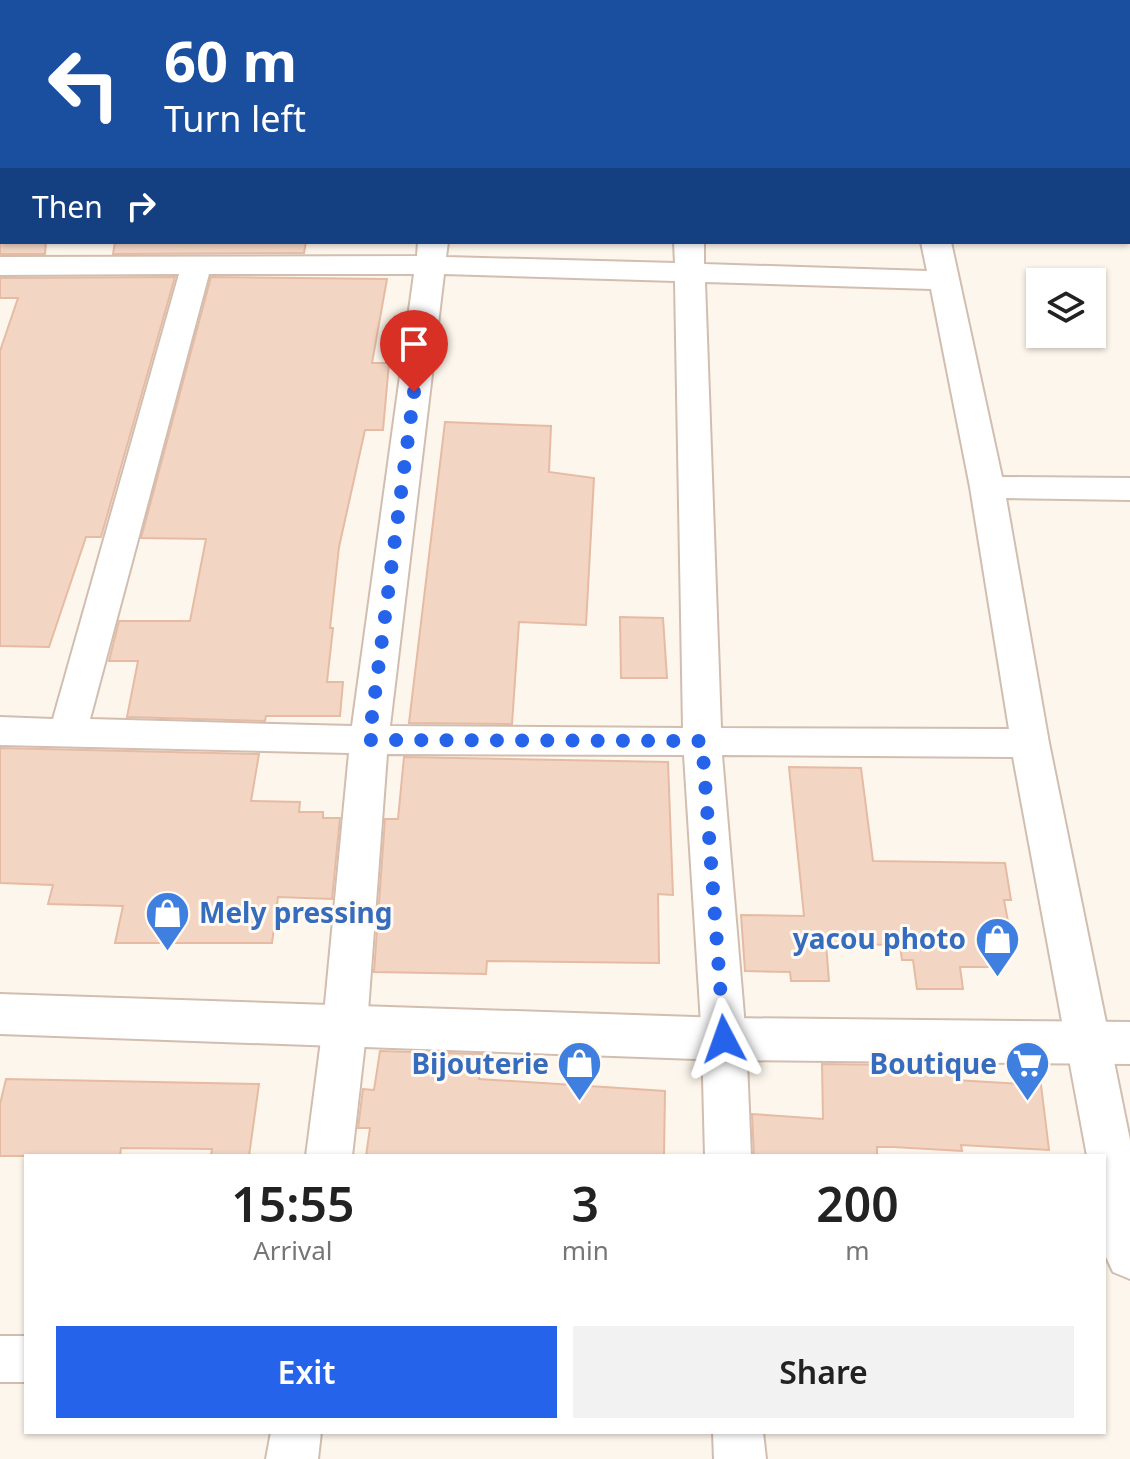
<!DOCTYPE html>
<style>
body{margin:0;font-family:"Noto Sans",sans-serif;background:#f2f2f2;color:#222;height:100vh;display:flex;flex-direction:column;font-size:30px;white-space:nowrap}
*{box-sizing:border-box;margin:0}
p{font-size:26px;color:#767676}
.icon{flex:none;width:44px;height:44px;fill:none;stroke:currentColor;stroke-width:2;stroke-linecap:round;stroke-linejoin:round}
.map{position:relative;flex:1;overflow:hidden}
.drawer{position:absolute;left:24px;top:1154px;width:1082px;height:280px;display:flex;flex-direction:column;background:#fff;border-radius:0px;box-shadow:0 2px 6px #0004}
.drawer>*{flex:none}
.guide{position:absolute;left:0px;top:0px;width:1130px;height:244px;box-shadow:0 2px 6px #0004;background:#1a4fa0;color:#fff;overflow:hidden}
.controls{position:absolute;left:1026px;top:268px;display:grid;gap:16px}
.controls a{display:grid;place-items:center;width:80px;height:80px;border-radius:0px;background:#fff;box-shadow:0 2px 6px #0004;font-size:40px}
.pin{position:absolute;display:grid;place-items:center;width:68px;height:68px;color:#fff;margin:-82px -34px;border-radius:50% 50% 50% 0;rotate:-45deg;box-shadow:0 0 8px #0007}
.pin .icon{rotate:45deg}
.me{position:absolute;width:88px;margin:-44px;rotate:356deg;stroke-linejoin:round;filter:drop-shadow(0 0 6px #0008)}
.turn{display:flex;align-items:center;gap:28px;height:168px;padding:0 32px;font-size:36px}
.turn .icon{width:104px;height:104px;stroke-width:2.5}
.turn b{display:block;font-size:56px;line-height:68px}
.then{display:flex;align-items:center;height:76px;padding:0 32px;background:#0003;gap:16px;font-size:30px}
.eta{display:flex;justify-content:space-evenly;align-items:center;height:136px;text-align:center}
.eta b{font-size:48px;font-weight:600;line-height:56px}
.button{display:flex;gap:16px;margin-top:auto;padding:16px 32px}
.button a{flex:1;height:92px;border-radius:0px;background:#2563eb;color:#fff;font-size:32px;font-weight:600;line-height:92px;text-align:center}
.button a+a{background:#f2f2f2;color:#222}
.map>svg:first-child{display:block}
.building{fill:#f3d5c3;stroke:#e6bba3;stroke-width:2}
.lines{fill:none;stroke-linecap:round;stroke-linejoin:round}
.minor-casing{stroke:#d1beb0;stroke-width:4}
.tertiary-casing{stroke:#d1beb0;stroke-width:4}
.minor{fill:#fff;fill-rule:evenodd}
.tertiary{fill:#fff;fill-rule:evenodd}
.route{stroke:#2563eb;stroke-width:14;stroke-dasharray:0 25.2}
.labels{text-anchor:middle;stroke-width:6;stroke-linejoin:round;paint-order:stroke}
.shop-label{font-size:28px;font-weight:bold;fill:#366cbe;stroke:#fffaf3;text-anchor:end}
</style>
<div class="map">
<svg width="1130" height="1459" viewBox="0 0 1130 1459">
<rect width="100%" height="100%" fill="#fdf6ec"/>
<path class="building" d="M0,242H46L45,254H0Z
M115,242H306L304,253L113,254Z
M175,277L101,537H86L49,647L0,646V351L18,298H0V278Z
M211,277L387,279L372,363H389L383,430H365L339,547L330,628H333L327,682H343L340,716H266L265,721L127,717L138,661H109L119,621H190L206,539L141,538Z
M445,422L551,426L549,472L594,478L586,625L519,622L512,724L409,723Z
M620,617L663,618L667,678H621Z
M0,748L259,754L251,801L300,802L299,812H323V818H340L332,899L278,897L272,943H115L123,906L48,904L53,885L0,883Z
M404,757L668,762L673,895L658,894L659,963L487,961L486,974L374,972L385,819H398Z
M789,767L861,768L873,861L1005,863L1011,900H1004L1012,943L987,942L992,967H960L963,989H917L913,960H902L900,945L826,944L829,981H791L790,972L745,971L741,915L804,916Z
M380,1051L482,1054L479,1079L665,1091L664,1156H366L370,1128H358L363,1089L374,1090Z
M822,1064L892,1065V1071L954,1074L955,1080L1041,1085L1049,1150L961,1145L962,1151L893,1147H877V1156H754L752,1114L823,1119Z
M6,1079L259,1084L249,1156H211L212,1149L121,1148L120,1156H0V1104Z"/>
<g class="lines">
<defs>
<path id="minor" d="M254,0H278V2H254Z
M837,0H863L864,2H838Z
M2,24V43L0,44V25Z
M1130,73V89L1128,90V74Z
M0,103H2V119H0Z
M1128,158H1130V175H1128Z
M418,242H448L446,257L675,263L674,242H704V264L927,271L921,242H951L1002,477L1130,478V500L1006,498L1049,743L1130,1140V1279L1113,1272L1106,1257L1104,1156H1087L1013,757L722,755L746,1039L751,1156H705L702,1039L684,755L387,754L367,1025L352,1156H306L323,1025L349,753L0,745V717L53,719L179,274L0,275V257L417,256ZM209,274H414L352,726L90,719ZM444,274L675,281L683,728L390,726ZM705,282L931,289L970,487L1009,729L721,728Z
M0,1336H26V1382H0Z
M271,1432H321L318,1459H266Z
M713,1432H763L766,1459H714Z"/>
<path id="tertiary" d="M0,994L724,1018L1130,1022V1064L724,1060L0,1034Z"/>
</defs>
<use href="#minor" class="minor-casing"/>
<use href="#tertiary" class="tertiary-casing"/>
<use href="#minor" class="minor"/>
<use href="#tertiary" class="tertiary"/>
</g>
<g class="lines">
<path class="route" d="M414,392L369,740L702,741L724,1039"/>
</g>
<defs>
<symbol id="shop-pin" viewBox="-11 -11 22 30"><path d="M0 17L-7.5 6A9.5 9.5 0 1 1 7.5 6Z" fill="#3f7fe0" stroke="#fffaf3"/><path d="M-5-2.5h2.3a2.7 3.5 0 0 1 5.4 0H5L5.5 6h-11ZM-1.5-2.5h3a1.5 2.3 0 0 0-3 0Z" fill="#fff"/></symbol>
<symbol id="supermarket-pin" viewBox="-11 -11 22 30"><path d="M0 17L-7.5 6A9.5 9.5 0 1 1 7.5 6Z" fill="#3f7fe0" stroke="#fffaf3"/><path d="M-6-5.5h2.5l.6 2H6L4.5 2H-2.5L-4.4-4H-6ZM-1.5 3.2a1.3 1.3 0 1 0 .1 0ZM3 3.2a1.3 1.3 0 1 0 .1 0Z" fill="#fff"/></symbol>
</defs>
<g fill-rule="evenodd">
<use href="#shop-pin" x="142" y="888" width="51" height="69"/>
<use href="#shop-pin" x="972" y="914" width="51" height="69"/>
<use href="#shop-pin" x="554" y="1038" width="51" height="69"/>
<use href="#supermarket-pin" x="1002" y="1038" width="51" height="69"/>
</g>
<g class="labels">
<g class="shop-label">
<text x="199" y="923" text-anchor="start">Mely pressing</text>
<text x="966" y="949">yacou photo</text>
<text x="549" y="1074">Bijouterie</text>
<text x="997" y="1074">Boutique</text>
</g>
</g>
</svg>
<div class="controls">
<a><svg class="icon" aria-label="layers" viewBox="0 0 24 24"><path d="M12 4l9 5-9 5-9-5zM3 14l9 5 9-5"/></svg></a>
</div>
<div class="pin" style="left:414px;top:392px;background:#d93025"><svg class="icon" aria-label="arrive" viewBox="0 0 24 24"><path d="M6 21V4h12l-3 4 3 4H6"/></svg></div>
<svg class="me" style="left:724px;top:1039px" viewBox="-20 -20 40 40"><path d="M0-17L14 15 0 8-14 15z" fill="#2563eb" stroke="#fff" stroke-width="4"/></svg>
<div class="guide">
<div class="turn"><svg class="icon" aria-label="left" viewBox="0 0 24 24"><path d="M17 20v-9H6M10 6l-5 5 5 5"/></svg><div><b>60 m</b>Turn left</div></div>
<div class="then">Then<svg class="icon" aria-label="right" viewBox="0 0 24 24"><path d="M7 20v-9h11M14 6l5 5-5 5"/></svg></div>
</div>
<section class="drawer">
<div class="eta">
<div><b>15:55</b><p>Arrival</p></div>
<div><b>3</b><p>min</p></div>
<div><b>200</b><p>m</p></div>
</div>
<div class="button"><a>Exit</a><a>Share</a></div>
</section>
</div>
